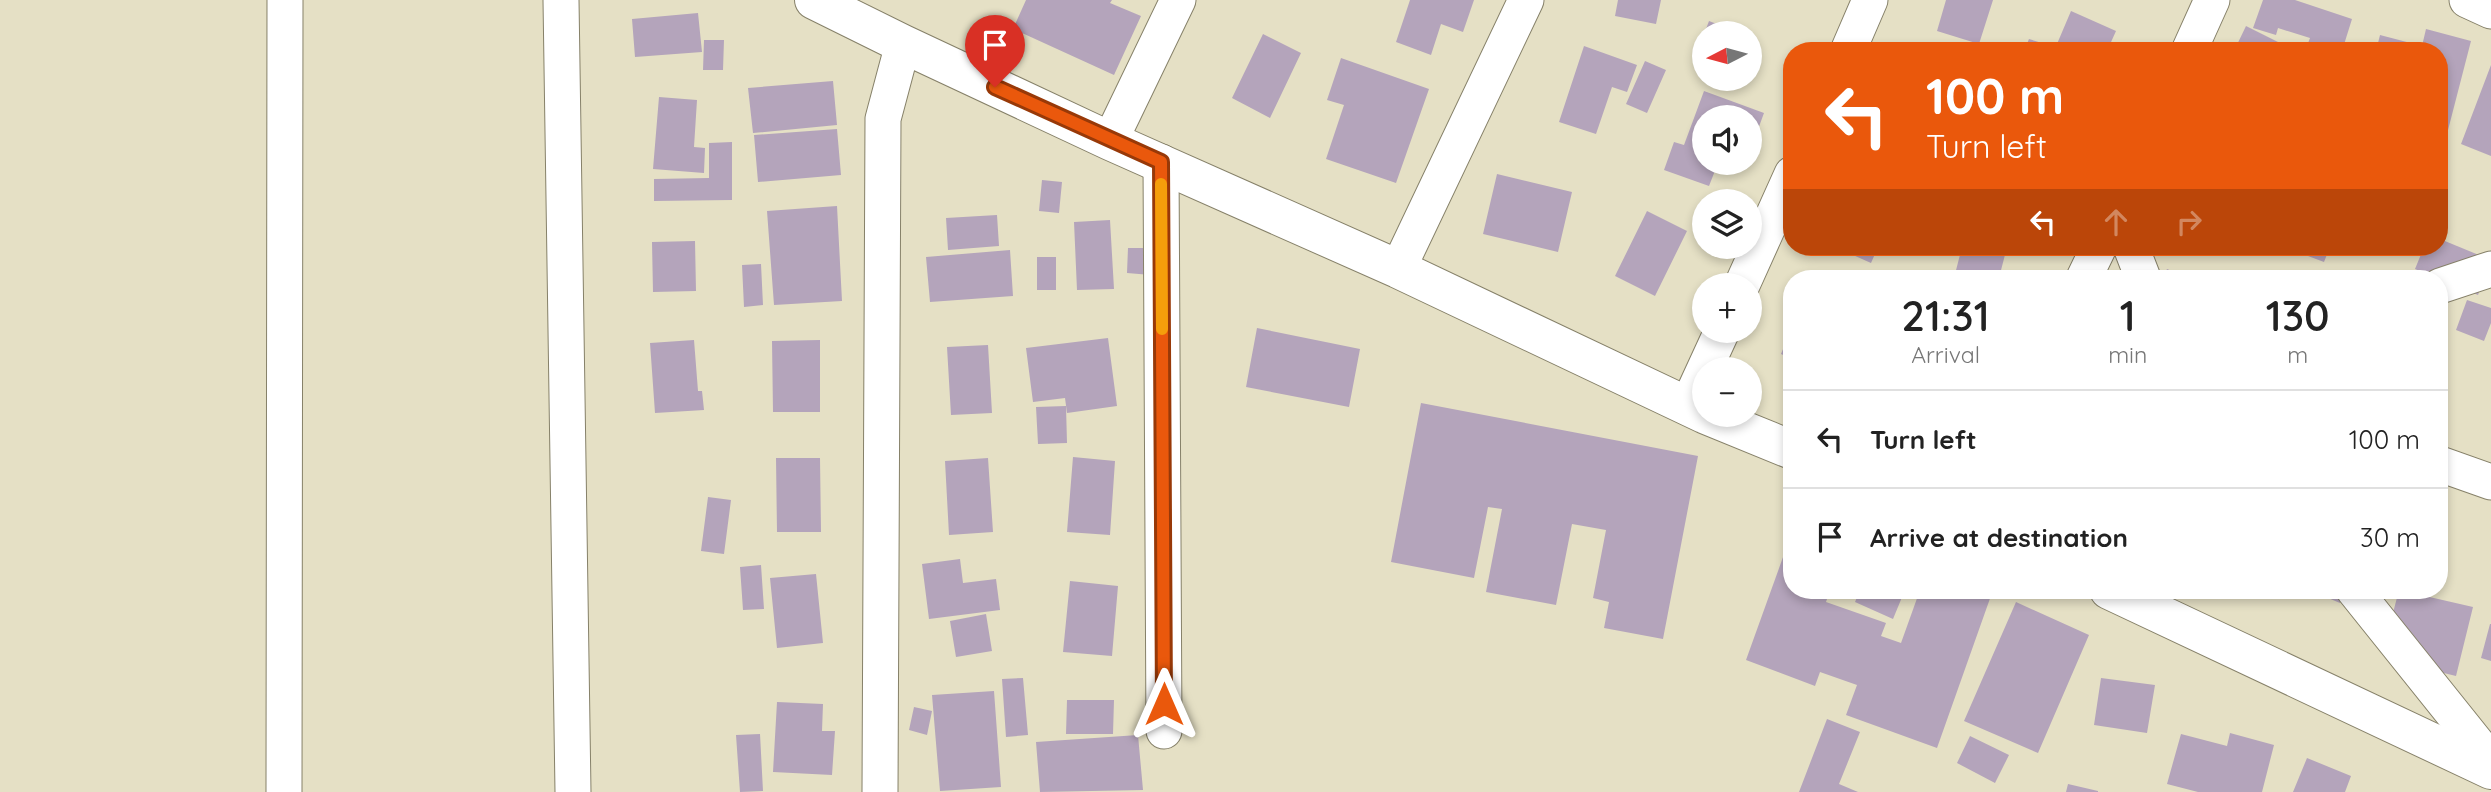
<!DOCTYPE html>
<meta charset="utf-8">
<style>
body{margin:0;font-family:Quicksand,sans-serif;background:#f2f2f2;color:#222;height:100vh;display:flex;flex-direction:column;font-size:26px;white-space:nowrap}
*{box-sizing:border-box;margin:0}
p{font-size:23px;color:#767676}
.icon{flex:none;width:38px;height:38px;fill:none;stroke:currentColor;stroke-width:2;stroke-linecap:round;stroke-linejoin:round}
.map{position:relative;flex:1;overflow:hidden}
.drawer{position:absolute;left:1783px;top:270px;width:665px;height:329px;display:flex;flex-direction:column;background:#fff;border-radius:28px;box-shadow:0 4px 10px #0003}
.drawer>*{flex:none}
.hud{position:absolute;left:1783px;top:42px;width:665px;height:214px;border-radius:28px;box-shadow:0 4px 10px #0003;background:#ea580c;color:#fff;overflow:hidden}
.needle{width:46px;rotate:264deg}
.fabs{position:absolute;left:1692px;top:21px;display:grid;gap:14px}
.fabs a{display:grid;place-items:center;width:70px;height:70px;border-radius:50%;background:#fff;box-shadow:0 4px 10px #0003;font-size:35px}
.pin{position:absolute;display:grid;place-items:center;width:60px;height:60px;color:#fff;margin:-72px -30px;border-radius:50% 50% 50% 0;rotate:-45deg;box-shadow:0 0 7px #0007}
.pin .icon{rotate:45deg}
.me{position:absolute;width:77px;margin:-38px;rotate:0deg;stroke-linejoin:round;filter:drop-shadow(0 0 5px #0008)}
.turn{display:flex;align-items:center;gap:24px;height:147px;padding:0 28px;font-size:32px}
.turn .icon{width:91px;height:91px;stroke-width:2.5}
.turn b{display:block;font-size:49px;line-height:60px}
.lanes{display:flex;align-items:center;height:66px;padding:0 28px;background:#0003;justify-content:center;gap:35px;direction:ltr}
.lanes .off{opacity:.35}
.eta{display:flex;justify-content:space-evenly;align-items:center;height:119px;text-align:center}
.eta b{font-size:42px;font-weight:600;line-height:49px}
ul{padding:0;list-style:none}
li{display:flex;align-items:center;gap:21px;height:98px;padding:0 28px;border-top:2px solid #e0e0e0}
li div{flex:1}
li b{display:block;font-size:26px}
li em{font-style:normal}
.map>svg:first-child{display:block}
.building{fill:#b4a4bb}
.lines{fill:none;stroke-linecap:round;stroke-linejoin:round}
.minor-casing{stroke:#868169;stroke-width:37}
.tertiary-casing{stroke:#868169;stroke-width:40}
.minor{stroke:#fff;stroke-width:35}
.tertiary{stroke:#fff;stroke-width:38}
.route-casing{stroke:#983908;stroke-width:18}
.route{stroke:#ea580c;stroke-width:12}
.slow{stroke:#f59e0b;stroke-width:12}
</style>
<div class="map">
<svg width="2491" height="792" viewBox="0 0 2491 792">
<rect width="100%" height="100%" fill="#e5e0c5"/>
<path class="building" d="M1026,0H1112L1110,3L1141,16L1114,75L1013,29Z
M1410,0H1474L1463,32L1441,24L1431,55L1396,42Z
M1618,0H1661L1656,24L1615,16Z
M1946,0H1993L1979,44L1937,31Z
M2263,0H2295L2352,19L2342,51H2305L2310,38L2278,28L2276,35L2253,28Z
M2071,11L2116,31L2107,51H2054Z
M698,13L702,52L635,57L632,19Z
M1709,21L1740,33H1704V65L1694,61Z
M2246,26L2286,46L2283,51H2234Z
M2426,29L2471,41L2447,134L2440,132V51H2376L2380,35L2422,46Z
M1263,34L1301,53L1270,118L1232,98Z
M2029,39L2045,44L2043,51H2024Z
M704,40H724L723,70H703Z
M1584,46L1637,65L1627,92L1612,87L1596,134L1559,122Z
M1341,58L1429,89L1396,183L1326,159L1344,105L1327,100Z
M1645,61L1666,70L1647,113L1626,104Z
M2491,65V156L2461,144Z
M833,81L837,125L753,133L748,88Z
M1704,91L1764,113L1750,151V117H1704V163H1718L1709,186L1664,170L1674,142L1684,145Z
M659,97L697,100L694,147L705,148L704,173L653,169Z
M837,129L841,175L758,182L754,135Z
M732,142V200L654,201V179L709,178V143Z
M1497,174L1572,192L1558,252L1483,234Z
M1042,180L1062,182L1059,213L1039,211Z
M837,206L842,301L774,305L767,211Z
M1647,211L1687,231L1655,296L1615,276Z
M997,215L999,246L948,250L946,218Z
M1110,220L1114,289L1077,290L1074,222Z
M2440,239L2491,260L2478,295L2415,269L2424,247H2440Z
M695,241L696,291L653,292L652,242Z
M1835,247H1878L1871,263Z
M1962,247H2007L1999,278H1954Z
M2284,247H2330L2324,262Z
M1128,248H1153L1151,275L1127,273Z
M1010,250L1013,296L930,302L926,257Z
M1037,257H1056V290H1037Z
M761,264L763,305L744,307L742,265Z
M2167,269L2184,276L2183,278H2163Z
M2467,300L2491,308V323L2484,341L2456,330Z
M1792,327V359L1781,354Z
M1257,328L1360,349L1349,407L1246,387Z
M1108,338L1117,406L1067,413L1065,398L1033,402L1026,348Z
M694,340L698,391H702L704,410L655,413L650,343Z
M820,340V412H773L772,341Z
M988,345L992,413L951,415L947,347Z
M1421,403L1698,456L1663,639L1604,628L1609,602L1593,598L1606,530L1572,524L1556,605L1486,592L1502,509L1488,507L1474,578L1391,562Z
M1066,406L1067,443L1038,444L1036,407Z
M1073,457L1115,461L1110,535L1067,532Z
M776,458H820L821,532H777Z
M988,458L993,532L949,535L945,461Z
M708,497L731,500L724,554L701,551Z
M1792,532V590H1830L1826,602L1886,623L1881,636L1901,643L1920,590H1993L1937,748L1846,715L1857,685L1820,672L1815,686L1746,660Z
M960,559L963,583L996,579L1000,610L929,619L922,564Z
M761,565L764,609L743,610L740,567Z
M816,574L823,643L777,648L770,578Z
M1070,581L1118,586L1112,656L1063,652Z
M1860,590H1905L1893,619L1855,602Z
M2309,590H2346L2340,603Z
M2399,590L2473,607L2456,676L2403,663L2389,628Z
M2016,602L2089,635L2038,753L1964,721Z
M986,614L992,651L956,657L950,621Z
M2490,624H2491V661L2481,658Z
M1023,678L1028,735L1006,737L1002,679Z
M2101,678L2155,685L2147,733L2094,725Z
M994,691L1001,787L940,791L932,695Z
M1067,700H1114L1113,734H1066Z
M777,702L823,704L822,731H835L832,775L773,772Z
M914,707L932,711L927,735L909,730Z
M1827,719L1860,732L1839,784L1858,792H1799Z
M2230,733L2274,745L2262,792H2198L2167,784L2181,734L2227,746Z
M760,734L763,791L740,792L736,735Z
M1138,735L1143,790L1040,792L1036,742Z
M1970,736L2009,755L1995,783L1957,763Z
M2307,758L2351,776L2345,792H2293Z
M2068,784L2098,791V792H2066Z"/>
<g class="lines">
<defs>
<path id="minor" d="M561,0L573,792
M2467,0L2491,11
M1848,51L1870,0
M2189,51L2212,0
M1110,141L1178,0
M1161,162L1164,731
M2131,247L2143,278
M1398,269L1526,0
M2084,278L2099,247
M1742,285L1792,174
M2440,286L2491,269
M1687,407L1722,331
M2440,464L2491,482
M2354,590L2491,761
M284,792L285,0
M880,792L883,119L903,44"/>
<path id="tertiary" d="M814,0L903,44L1110,141L1398,269L1704,414
M1706,415L1792,450
M2109,590L2491,770"/>
</defs>
<use href="#minor" class="minor-casing"/>
<use href="#tertiary" class="tertiary-casing"/>
<use href="#minor" class="minor"/>
<use href="#tertiary" class="tertiary"/>
</g>
<g class="lines">
<defs>
<path id="route" d="M995,87L1161,162L1164,704"/>
</defs>
<use href="#route" class="route-casing"/>
<use href="#route" class="route"/>
<path class="slow" d="M1161,184L1162,329"/>
</g>
</svg>
<div class="fabs">
<a><svg class="needle" viewBox="-14 -14 28 28"><path d="M0-13l5 13h-10z" fill="#e53935"/><path d="M0 13l5-13h-10z" fill="#767676"/></svg></a>
<a><svg class="icon" aria-label="sound" viewBox="0 0 24 24"><path d="M4 9h4l5-4v14l-5-4H4zM17 9q2 3 0 6"/></svg></a>
<a><svg class="icon" aria-label="layers" viewBox="0 0 24 24"><path d="M12 4l9 5-9 5-9-5zM3 14l9 5 9-5"/></svg></a>
<a>+</a>
<a>−</a>
</div>
<div class="pin" style="left:995px;top:87px;background:#d93025"><svg class="icon" aria-label="arrive" viewBox="0 0 24 24"><path d="M6 21V4h12l-3 4 3 4H6"/></svg></div>
<svg class="me" style="left:1164px;top:704px" viewBox="-20 -20 40 40"><path d="M0-17L14 15 0 8-14 15z" fill="#ea580c" stroke="#fff" stroke-width="4"/></svg>
<div class="hud">
<div class="turn"><svg class="icon" aria-label="left" viewBox="0 0 24 24"><path d="M17 20v-9H6M10 6l-5 5 5 5"/></svg><div><b>100 m</b>Turn left</div></div>
<div class="lanes"><svg class="icon" aria-label="left" viewBox="0 0 24 24"><path d="M17 20v-9H6M10 6l-5 5 5 5"/></svg><svg class="icon off" aria-label="ahead" viewBox="0 0 24 24"><path d="M12 20V5M6 11l6-6 6 6"/></svg><svg class="icon off" aria-label="right" viewBox="0 0 24 24"><path d="M7 20v-9h11M14 6l5 5-5 5"/></svg></div>
</div>
<section class="drawer">
<div class="eta">
<div><b>21:31</b><p>Arrival</p></div>
<div><b>1</b><p>min</p></div>
<div><b>130</b><p>m</p></div>
</div>
<ul>
<li><svg class="icon" aria-label="left" viewBox="0 0 24 24"><path d="M17 20v-9H6M10 6l-5 5 5 5"/></svg><div><b>Turn left</b></div><em>100 m</em></li>
<li><svg class="icon" aria-label="arrive" viewBox="0 0 24 24"><path d="M6 21V4h12l-3 4 3 4H6"/></svg><div><b>Arrive at destination</b></div><em>30 m</em></li>
</ul>
</section>
</div>
